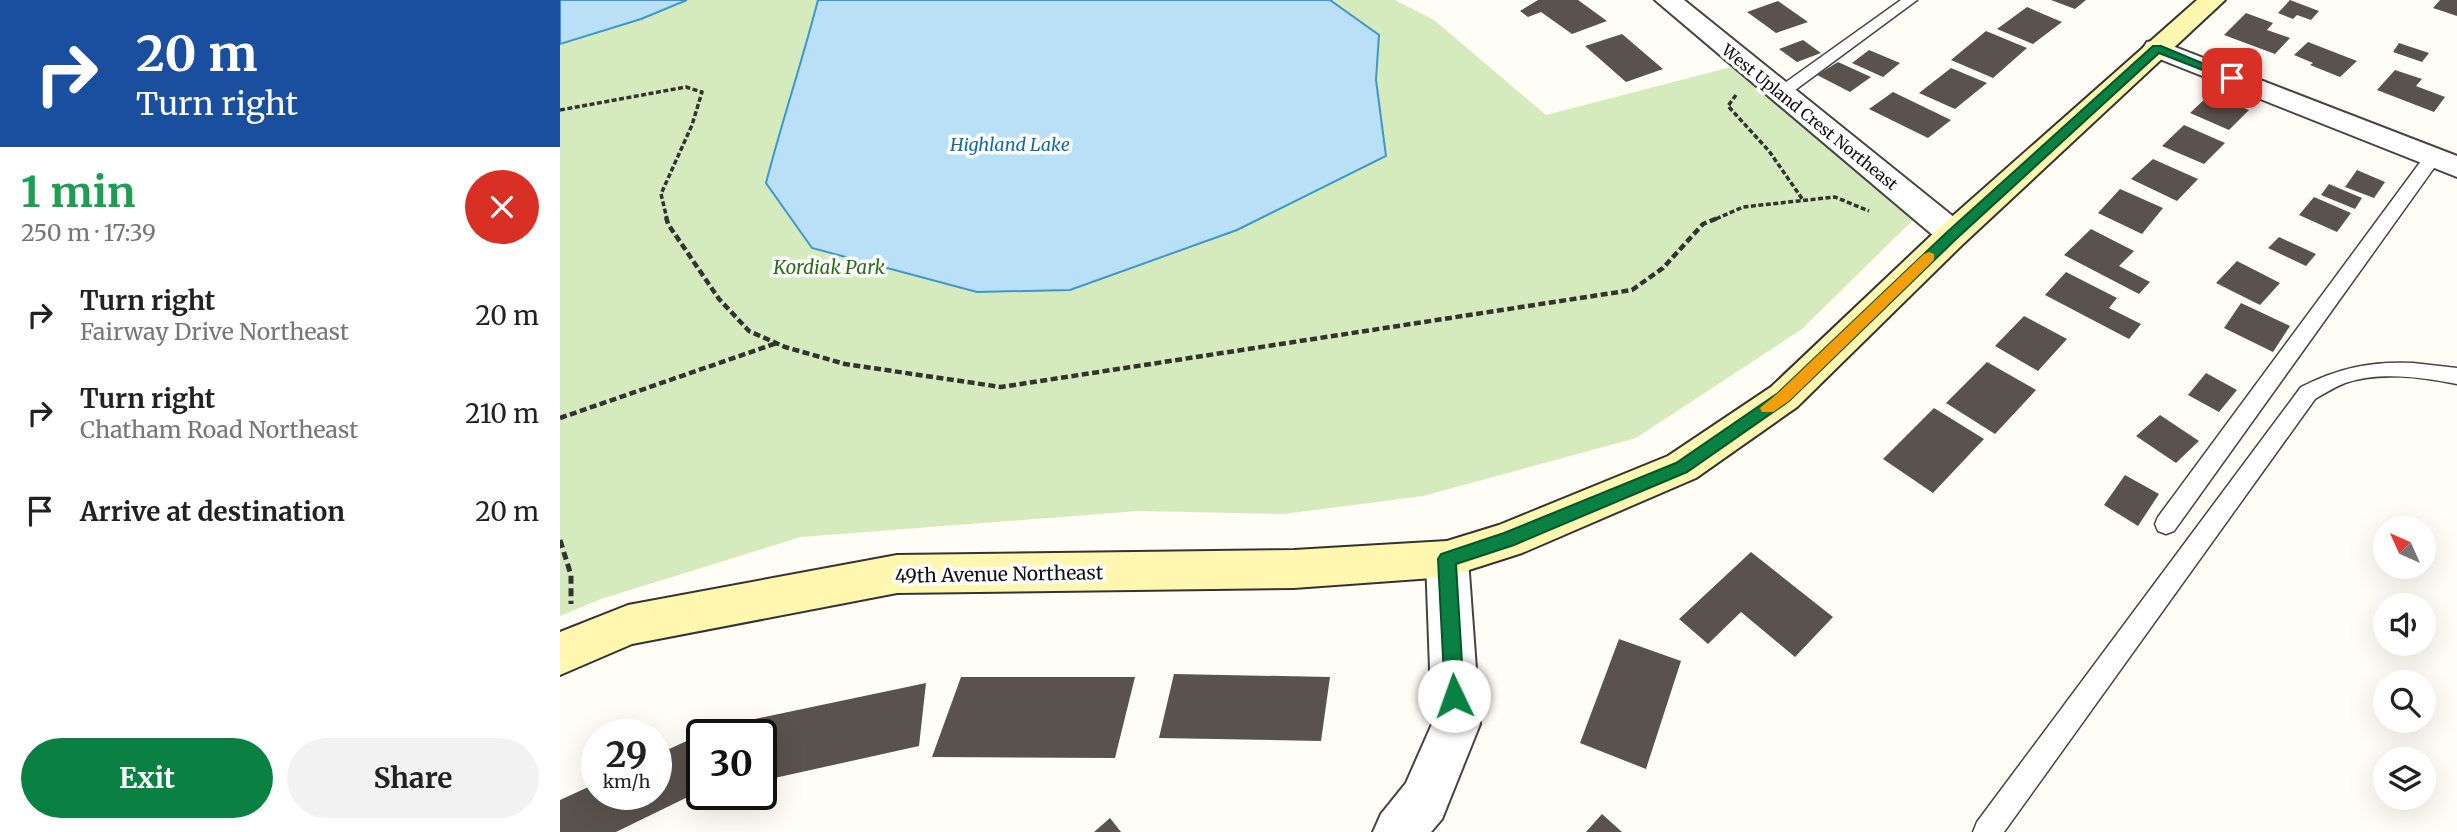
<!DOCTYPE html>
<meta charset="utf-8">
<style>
body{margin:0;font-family:Merriweather,serif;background:#f2f2f2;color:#222;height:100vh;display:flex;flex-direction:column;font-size:26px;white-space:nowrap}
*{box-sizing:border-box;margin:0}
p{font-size:23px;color:#767676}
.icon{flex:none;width:38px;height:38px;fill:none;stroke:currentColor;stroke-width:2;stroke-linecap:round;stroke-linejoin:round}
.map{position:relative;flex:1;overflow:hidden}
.details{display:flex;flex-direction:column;background:#fff;width:560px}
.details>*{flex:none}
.guide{background:#1a4fa0;color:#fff;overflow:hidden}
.needle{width:46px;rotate:315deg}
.controls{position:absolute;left:1813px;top:516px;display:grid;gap:14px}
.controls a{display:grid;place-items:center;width:63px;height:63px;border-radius:50%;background:#fff;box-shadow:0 7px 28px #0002;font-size:35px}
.speed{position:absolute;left:21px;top:719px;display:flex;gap:14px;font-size:35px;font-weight:700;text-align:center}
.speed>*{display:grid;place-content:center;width:91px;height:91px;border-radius:50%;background:#fff;box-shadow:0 7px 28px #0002;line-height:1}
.speed small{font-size:18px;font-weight:400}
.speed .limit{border:4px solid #111;border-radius:10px;background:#fff;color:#111}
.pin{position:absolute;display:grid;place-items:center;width:60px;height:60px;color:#fff;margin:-30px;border-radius:14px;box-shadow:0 4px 10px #0006}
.me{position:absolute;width:77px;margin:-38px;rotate:357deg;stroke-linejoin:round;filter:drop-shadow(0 0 5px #0008)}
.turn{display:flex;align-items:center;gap:24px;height:147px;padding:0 21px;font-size:32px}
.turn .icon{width:91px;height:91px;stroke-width:2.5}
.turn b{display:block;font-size:49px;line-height:60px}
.round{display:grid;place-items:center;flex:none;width:74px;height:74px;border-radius:37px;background:#f2f2f2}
.head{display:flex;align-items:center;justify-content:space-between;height:119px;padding:0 21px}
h1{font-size:42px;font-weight:700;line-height:52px;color:#1e9e55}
.button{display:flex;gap:14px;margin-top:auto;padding:14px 21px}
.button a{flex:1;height:80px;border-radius:42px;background:#0b8043;color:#fff;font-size:28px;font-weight:700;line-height:80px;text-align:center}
.button a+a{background:#f2f2f2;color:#222}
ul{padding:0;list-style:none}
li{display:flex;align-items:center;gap:21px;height:98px;padding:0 21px}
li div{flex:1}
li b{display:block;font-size:26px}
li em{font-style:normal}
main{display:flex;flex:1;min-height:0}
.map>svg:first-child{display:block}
.green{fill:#d5ebbd}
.water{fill:#b9e0f7;stroke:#3f96cf;stroke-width:2}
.building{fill:#5a524d}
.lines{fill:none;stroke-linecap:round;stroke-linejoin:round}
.lane-casing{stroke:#444;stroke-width:3}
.street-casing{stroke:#444;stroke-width:4}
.secondary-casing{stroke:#333;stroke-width:4}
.path-far2{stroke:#333;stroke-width:3.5;stroke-dasharray:5 2.5;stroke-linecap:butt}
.path-far1{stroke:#333;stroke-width:4.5;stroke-dasharray:7 3.5;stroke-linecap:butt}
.path{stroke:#333;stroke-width:5;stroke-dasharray:8 4.5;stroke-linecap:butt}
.lane{fill:#fff;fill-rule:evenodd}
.street{fill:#fff;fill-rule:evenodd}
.secondary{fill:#fff6b0;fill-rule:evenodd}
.route{fill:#0b8043;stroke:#07532c;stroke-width:2}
.slow{fill:#f59e0b}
.labels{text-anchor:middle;stroke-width:7;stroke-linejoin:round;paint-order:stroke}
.far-street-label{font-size:16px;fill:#111;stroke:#fff}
.far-water-label{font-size:18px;font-style:italic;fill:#1768a6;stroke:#fff}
.park-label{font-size:19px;font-style:italic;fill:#2f6b1f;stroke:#fff}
.street-label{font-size:19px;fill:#111;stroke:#fff}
</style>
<main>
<section class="details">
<div class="guide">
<div class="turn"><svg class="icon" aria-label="right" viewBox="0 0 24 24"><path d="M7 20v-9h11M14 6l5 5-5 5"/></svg><div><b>20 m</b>Turn right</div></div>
</div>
<div class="head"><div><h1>1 min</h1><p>250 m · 17:39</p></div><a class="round" style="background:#d93025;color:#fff"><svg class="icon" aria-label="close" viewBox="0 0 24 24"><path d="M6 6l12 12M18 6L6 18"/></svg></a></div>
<ul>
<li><svg class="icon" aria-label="right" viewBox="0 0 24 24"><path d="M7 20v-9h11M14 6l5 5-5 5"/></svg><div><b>Turn right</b><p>Fairway Drive Northeast</p></div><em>20 m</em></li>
<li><svg class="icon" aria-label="right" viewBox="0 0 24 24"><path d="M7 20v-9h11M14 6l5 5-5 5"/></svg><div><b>Turn right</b><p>Chatham Road Northeast</p></div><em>210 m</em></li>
<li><svg class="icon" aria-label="arrive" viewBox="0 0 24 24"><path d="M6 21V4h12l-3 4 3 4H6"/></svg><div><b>Arrive at destination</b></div><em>20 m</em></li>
</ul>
<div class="button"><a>Exit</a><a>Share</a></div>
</section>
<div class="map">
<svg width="1897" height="832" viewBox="0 0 1897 832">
<rect width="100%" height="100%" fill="#fffdf5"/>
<path class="green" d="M0,0H835L874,20L986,115L1171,67L1356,217L1242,329L1076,438L863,496L724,514L578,511L241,537L41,599L0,616Z"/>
<path class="water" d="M0,0H127L81,19L0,44Z
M258,0H770L819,35L816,80L826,156L677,230L510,290L417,292L252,248L206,183C222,121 242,62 258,0Z"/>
<path class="building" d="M978,0H1018L1047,21L1012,34L981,12L968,17L960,11Z
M1491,0H1526L1515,9Z
M1730,0L1759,11L1751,20L1737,15L1733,19L1718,13Z
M1880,0H1897V16L1873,8Z
M1218,1L1248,22L1216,33L1187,12Z
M1467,7L1502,22L1473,44L1437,29Z
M1686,13L1713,23L1707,30L1730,38L1715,54L1664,35Z
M1426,31L1467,48L1433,78L1391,60Z
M1062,34L1103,69L1066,82L1025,46Z
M1243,40L1261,53L1237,62L1219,49Z
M1748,42L1797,61L1780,77L1750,65L1753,63L1734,55Z
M1839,43L1869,53L1862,62L1833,52Z
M1309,50L1340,63L1323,77L1292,63Z
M1278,62L1311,77L1290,92L1257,75Z
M1391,68L1427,83L1395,109L1359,93Z
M1835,70L1862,79L1856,86L1885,97L1874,112L1817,90Z
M1333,92L1391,120L1368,138L1309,109Z
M1650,94L1689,110L1669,130L1630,113Z
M1624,125L1665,143L1644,164L1602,146Z
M1593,159L1638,179L1617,201L1571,179Z
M1797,170L1825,182L1814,198L1785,187Z
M1769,184L1802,198L1795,209L1761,195Z
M1560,189L1603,208L1582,234L1538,213Z
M1754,197L1791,213L1777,232L1739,215Z
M1531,229L1574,251L1559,266L1590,282L1579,294L1504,255Z
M1719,237L1756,254L1746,266L1708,248Z
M1677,261L1720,283L1700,305L1656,283Z
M1506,272L1557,298L1549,308L1581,324L1569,339L1485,295Z
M1681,303L1730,326L1713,352L1664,328Z
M1464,316L1507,339L1478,371L1435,346Z
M1427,362L1476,390L1435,434L1386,403Z
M1646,373L1677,390L1659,412L1628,395Z
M1374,408L1424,439L1373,493L1323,459Z
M1600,415L1639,441L1616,463L1576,436Z
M1565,475L1599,494L1578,526L1544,505Z
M1191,552L1273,617L1235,657L1181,612L1148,644L1119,619Z
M1059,639L1121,661L1086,769L1020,743Z
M614,674L770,677L761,741L599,738Z
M401,677H575L555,758L372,757Z
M366,683L359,746L201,781V735H191L195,719Z
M142,734V790L56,832H0V800L37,783V794H96V755Z
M1042,814L1062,832H1026Z
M550,818L561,832H534Z"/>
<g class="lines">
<defs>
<path id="lane" d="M1341,0H1357L1227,96H1215L1213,93L1215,90Z
M1873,152L1879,153L1881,157L1879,161L1614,531L1606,534L1598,531L1595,524L1598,517L1867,153Z
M1853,363L1897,368V384C1862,377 1819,371 1785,383C1775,387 1765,393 1755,399L1444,832H1413L1417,822L1741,387C1778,368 1811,361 1853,363Z"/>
<path id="street" d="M1095,0H1124L1405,226L1410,234L1405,242L1393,245L1381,242Z
M1597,40L1897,156V177L1587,54L1583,48L1587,42Z
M887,541L902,546L908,559L920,724L882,819L871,832H813L821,814L846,783L872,724L866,559L872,546Z"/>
<path id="secondary" d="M1637,0H1665L1402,245L1237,407L1136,478L962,553L887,577L734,588L337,593L72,644L0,675V632L68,605L337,555L734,550L887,541L939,525L1108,456L1211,387L1378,229Z"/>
</defs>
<use href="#lane" class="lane-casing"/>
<use href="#street" class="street-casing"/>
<use href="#secondary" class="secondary-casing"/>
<path class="path-far2" d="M1176,95L1168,106L1209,151L1243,200
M0,110L126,87L142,92L132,125L101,194L107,219
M1156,219L1183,207L1275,197L1309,211"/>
<path class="path-far1" d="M106,217L108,224L159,299L189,331L225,347L285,364L441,387L1072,290L1103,268L1143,224L1160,217
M0,418L217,343"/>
<path class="path" d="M0,540L11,575V604"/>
<use href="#lane" class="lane"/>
<use href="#street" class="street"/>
<use href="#secondary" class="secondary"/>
</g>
<path class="route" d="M1593,46H1601L1678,78L1668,80L1599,53L1395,240L1229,401L1127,472L954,545L896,564L904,696L901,703L894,706L888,703L885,696L878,559L881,554L944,533L1116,463L1218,393L1385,234Z"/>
<path class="slow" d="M1369,252L1374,254V260L1229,401L1213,412H1202L1200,408L1218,393L1364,254Z"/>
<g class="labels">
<g class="far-street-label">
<text transform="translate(1250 117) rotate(39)" y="6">West Upland Crest Northeast</text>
</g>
<g class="far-water-label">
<text x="450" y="151">Highland Lake</text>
</g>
<g class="park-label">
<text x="269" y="274">Kordiak Park</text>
</g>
<g class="street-label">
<text transform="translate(439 574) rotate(-1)" y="7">49th Avenue Northeast</text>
</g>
</g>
</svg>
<div class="controls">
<a><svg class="needle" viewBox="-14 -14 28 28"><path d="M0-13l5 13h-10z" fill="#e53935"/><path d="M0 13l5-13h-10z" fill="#767676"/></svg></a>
<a><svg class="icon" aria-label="sound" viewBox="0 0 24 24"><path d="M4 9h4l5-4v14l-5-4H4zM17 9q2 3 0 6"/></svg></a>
<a><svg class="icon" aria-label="search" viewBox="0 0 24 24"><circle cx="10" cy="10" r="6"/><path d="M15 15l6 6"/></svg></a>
<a><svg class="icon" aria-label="layers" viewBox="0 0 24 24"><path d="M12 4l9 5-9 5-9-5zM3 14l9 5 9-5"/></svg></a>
</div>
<div class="speed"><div>29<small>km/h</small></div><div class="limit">30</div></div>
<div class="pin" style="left:1672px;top:78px;background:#d93025"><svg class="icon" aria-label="arrive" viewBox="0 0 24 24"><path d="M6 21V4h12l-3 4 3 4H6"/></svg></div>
<svg class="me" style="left:894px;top:696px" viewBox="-20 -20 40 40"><circle r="19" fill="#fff"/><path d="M0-13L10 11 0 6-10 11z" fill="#0b8043"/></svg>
</div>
</main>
